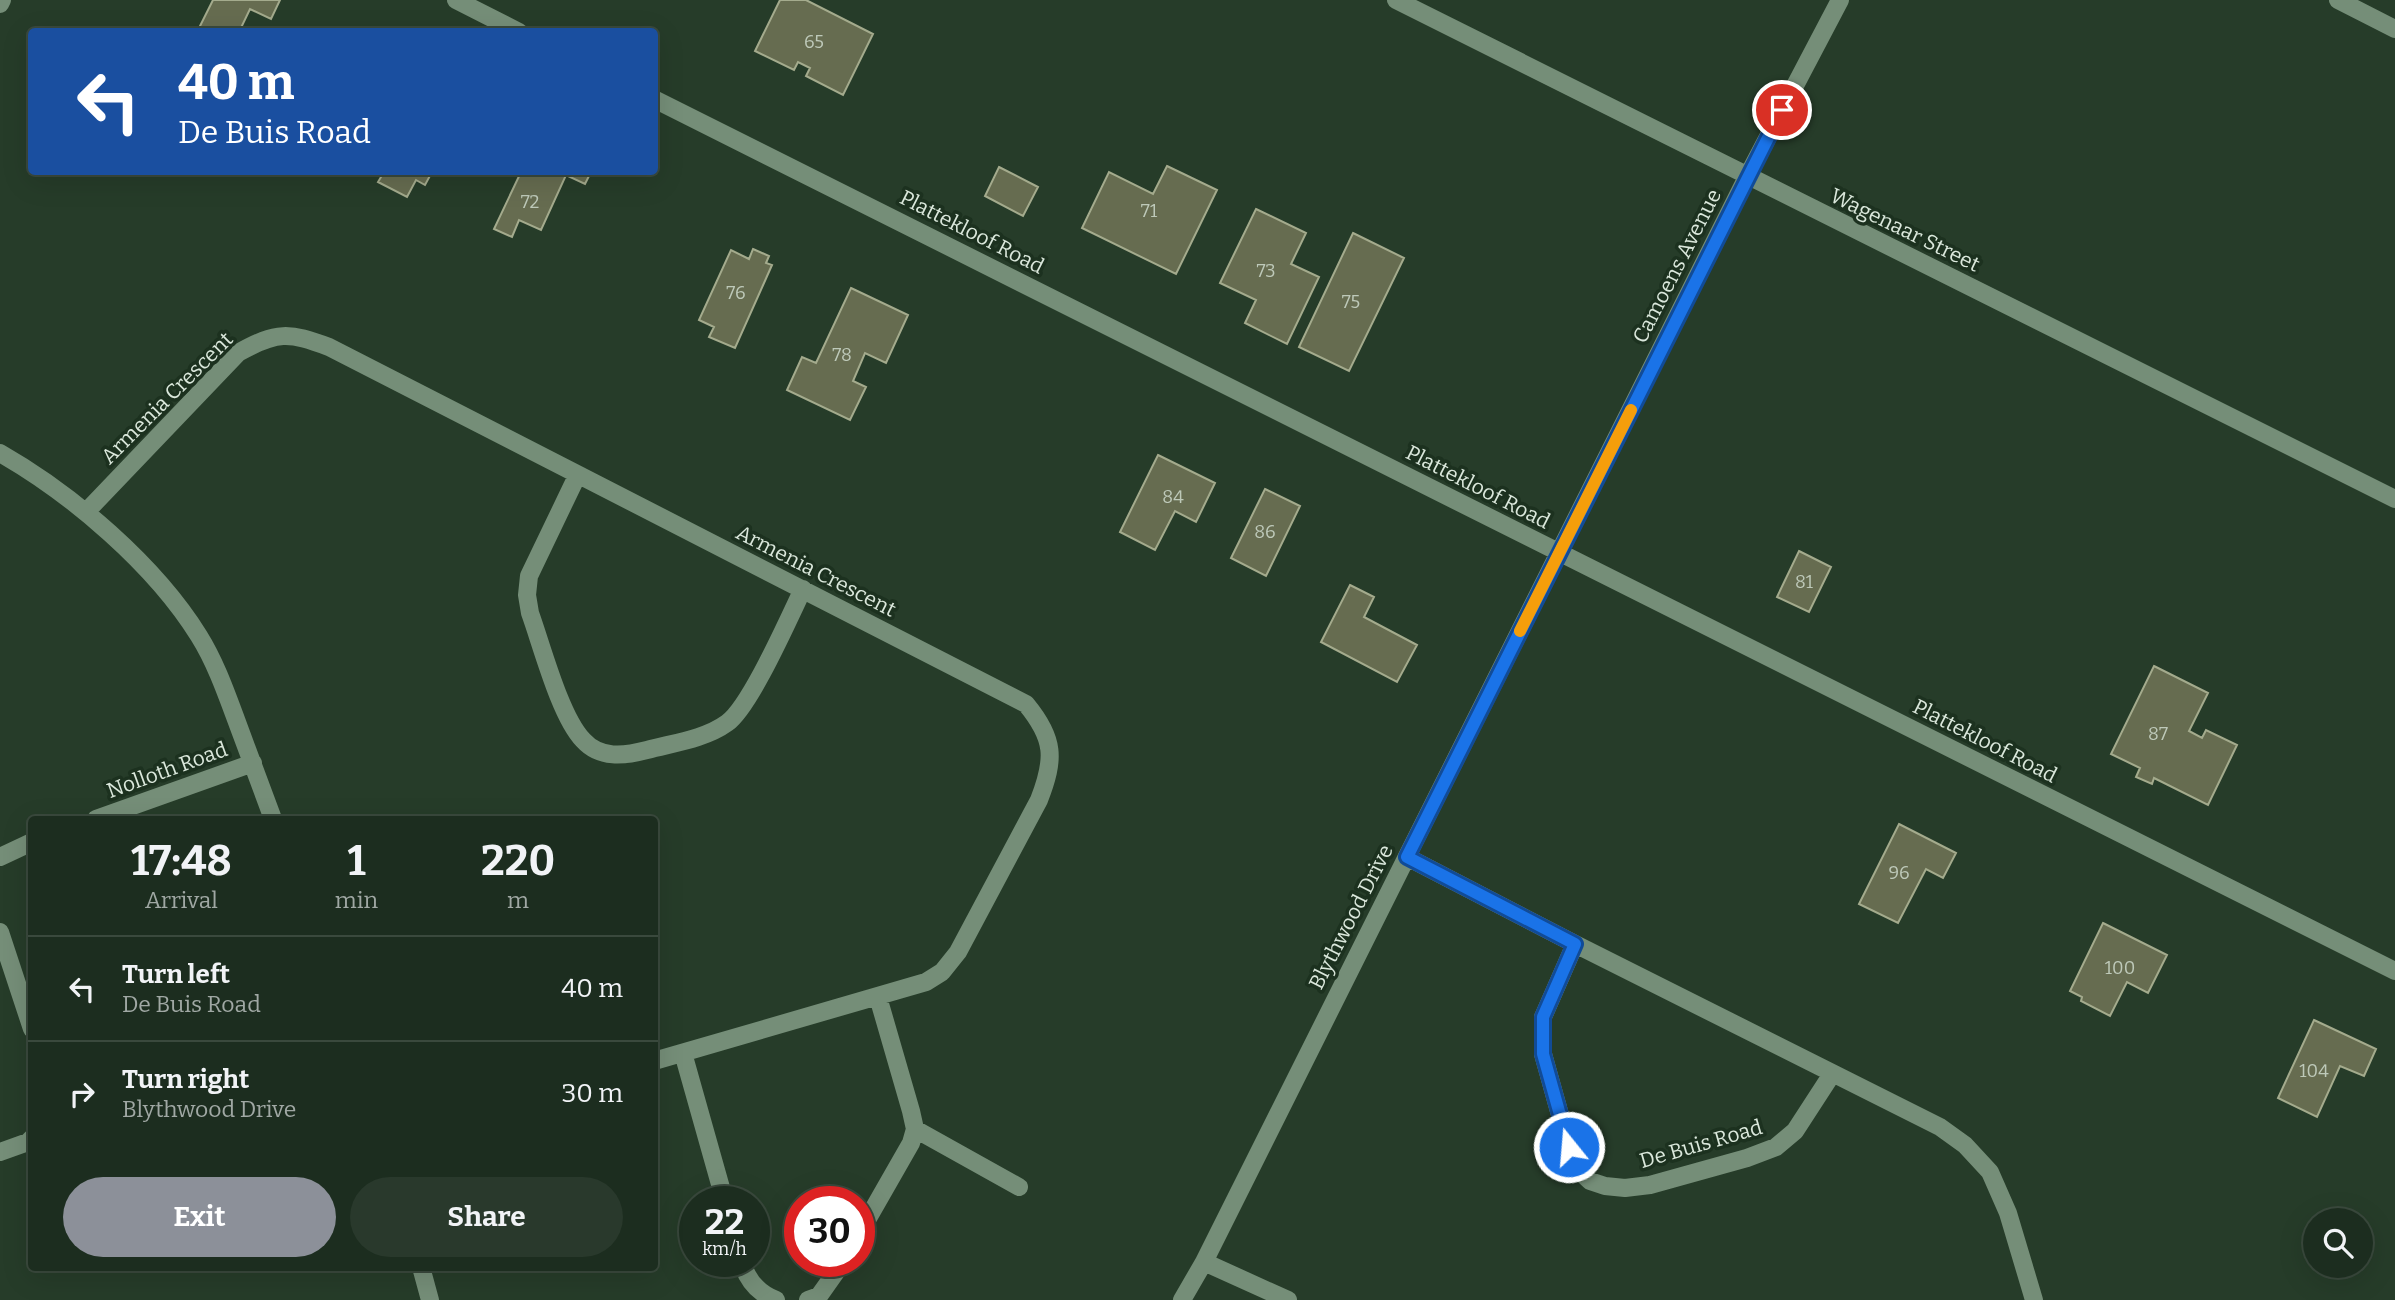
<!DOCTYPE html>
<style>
body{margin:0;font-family:Bitter,serif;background:#29392c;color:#f1f3f6;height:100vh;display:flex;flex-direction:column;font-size:26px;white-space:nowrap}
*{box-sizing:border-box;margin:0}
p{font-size:23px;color:#a0a8a4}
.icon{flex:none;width:38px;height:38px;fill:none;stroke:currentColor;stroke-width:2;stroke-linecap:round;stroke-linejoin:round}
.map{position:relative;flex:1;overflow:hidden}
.sheet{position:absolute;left:28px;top:816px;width:630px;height:455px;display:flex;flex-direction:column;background:#1c2d1f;border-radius:7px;box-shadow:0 7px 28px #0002,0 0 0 2px #3a493d}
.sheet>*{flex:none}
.banner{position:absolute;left:28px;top:28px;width:630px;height:147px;border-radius:7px;box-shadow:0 7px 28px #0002,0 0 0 2px #3a493d;background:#1a4fa0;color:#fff;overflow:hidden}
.controls{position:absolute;left:2303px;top:1208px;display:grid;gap:14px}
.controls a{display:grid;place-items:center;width:70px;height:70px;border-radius:50%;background:#1c2d1f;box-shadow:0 7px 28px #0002,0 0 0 2px #3a493d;font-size:35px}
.speed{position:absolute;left:679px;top:1186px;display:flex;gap:14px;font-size:35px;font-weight:700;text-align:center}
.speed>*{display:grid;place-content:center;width:91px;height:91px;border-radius:50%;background:#1c2d1f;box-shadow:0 7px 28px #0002,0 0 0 2px #3a493d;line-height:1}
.speed small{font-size:18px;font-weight:400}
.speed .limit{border:10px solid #d22;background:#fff;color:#111}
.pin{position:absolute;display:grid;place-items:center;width:60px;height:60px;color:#fff;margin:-30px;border:4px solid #fff;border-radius:50%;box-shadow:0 2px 7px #0007}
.me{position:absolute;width:77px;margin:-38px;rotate:343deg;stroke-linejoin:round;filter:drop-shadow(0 0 5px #0008)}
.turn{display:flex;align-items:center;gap:24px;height:147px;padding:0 35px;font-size:32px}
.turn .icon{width:91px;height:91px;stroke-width:2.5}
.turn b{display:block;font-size:49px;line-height:60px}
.eta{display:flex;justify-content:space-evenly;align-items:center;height:119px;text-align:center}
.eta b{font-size:42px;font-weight:700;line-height:49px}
.action{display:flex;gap:14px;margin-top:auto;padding:14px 35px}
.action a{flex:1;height:80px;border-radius:42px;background:#8c9099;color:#fff;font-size:28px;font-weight:700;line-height:80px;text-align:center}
.action a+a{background:#29392c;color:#f1f3f6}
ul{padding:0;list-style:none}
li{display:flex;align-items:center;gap:21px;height:105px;padding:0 35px;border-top:2px solid #3a493d}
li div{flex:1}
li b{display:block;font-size:26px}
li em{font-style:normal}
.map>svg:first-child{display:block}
.building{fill:#666c50;stroke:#a4ab8d;stroke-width:2}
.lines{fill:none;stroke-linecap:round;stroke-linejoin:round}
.street{stroke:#758e78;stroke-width:18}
.route-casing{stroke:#114b97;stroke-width:18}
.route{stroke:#1a73e8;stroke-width:12}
.slow{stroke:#f59e0b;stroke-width:12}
.labels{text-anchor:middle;stroke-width:7;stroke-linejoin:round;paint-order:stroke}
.number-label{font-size:18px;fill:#bec9b9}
.street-label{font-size:21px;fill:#dbe8dc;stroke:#1c311f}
</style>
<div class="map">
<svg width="2395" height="1300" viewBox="0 0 2395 1300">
<rect width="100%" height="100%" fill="#263c29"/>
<path class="building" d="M213,0H280L271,19L250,9L239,32H197Z
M780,0H806L873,34L843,95L806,76L810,68L798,62L794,70L755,51Z
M1167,166L1217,190L1176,274L1082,228L1109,172L1153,194Z
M999,167L1038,187L1023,216L985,196Z
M384,172H432L425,185L416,180L407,197L378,182Z
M521,172H591L585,184L566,175L541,230L519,220L512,237L494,229Z
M1256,209L1306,233L1291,264L1319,277L1287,344L1245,323L1256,300L1220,283Z
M1353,233L1404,258L1349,371L1299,347Z
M753,249L769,256L766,263L772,265L735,348L709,337L714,327L699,320L731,250L749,259Z
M851,288L908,315L886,363L865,353L853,381L866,387L850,420L787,390L802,357L816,363Z
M1158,455L1215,483L1196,522L1175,511L1155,550L1120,532Z
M1265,489L1300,506L1266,576L1231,558Z
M1799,551L1831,567L1809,612L1777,597Z
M1350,585L1374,597L1364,617L1417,645L1397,682L1321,642Z
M2154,666L2208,693L2189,731L2202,738L2206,730L2237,745L2208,805L2154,778L2152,784L2136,777L2140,768L2111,754Z
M1899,824L1956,853L1943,878L1926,869L1898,923L1859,904Z
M2103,923L2167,955L2148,993L2127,982L2110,1016L2081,1001L2082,997L2070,991Z
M2314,1020L2376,1049L2364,1076L2340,1066L2317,1117L2278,1098Z"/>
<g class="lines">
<path class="street" d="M456,0L519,32
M1396,0L2395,499
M2338,0L2395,29
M0,4L2,0
M654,99L2395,971
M0,453C72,494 155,565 199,636C214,660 224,687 234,714C247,749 260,784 273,819
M577,476L529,576L527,595L530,613C542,646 560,716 583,740C600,759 624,756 647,750C673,743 705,739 727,723C750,707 789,618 803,589
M86,512L238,353C277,331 289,332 329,347L1026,704C1055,739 1055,759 1039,800L958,952L942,972L926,982L654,1061
M96,819L253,763
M0,857L32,842
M1407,857L1575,944L1940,1127L1965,1145L1990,1172L2008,1213L2034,1300
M0,932L32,1029
M1575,944L1543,1017V1054L1569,1147L1577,1169L1590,1181L1605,1186L1625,1188L1650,1185L1747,1158L1776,1147L1795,1131L1832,1074
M683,1053L725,1202
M915,1129L1019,1187
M0,1152L28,1142L32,1138
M859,1234L911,1143L915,1129L911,1111L878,997
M742,1262C747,1280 758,1293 776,1300
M1204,1262L1288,1300
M421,1267L430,1300
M808,1300L819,1296L843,1262
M1182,1300L1204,1262L1747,177L1840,0"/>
</g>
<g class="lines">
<defs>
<path id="route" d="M1569,1147L1543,1054V1017L1575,944L1407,857L1782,110"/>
</defs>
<use href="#route" class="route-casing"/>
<use href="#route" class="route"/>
<path class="slow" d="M1520,631L1631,410"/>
</g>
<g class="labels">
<g class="number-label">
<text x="814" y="48">65</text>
<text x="530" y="208">72</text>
<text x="1149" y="217">71</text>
<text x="1266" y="277">73</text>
<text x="736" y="299">76</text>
<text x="1351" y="308">75</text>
<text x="842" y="361">78</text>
<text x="1173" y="503">84</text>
<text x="1265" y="538">86</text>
<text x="1804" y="588">81</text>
<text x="2158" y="740">87</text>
<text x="1899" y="879">96</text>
<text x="2120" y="974">100</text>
<text x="2314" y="1077">104</text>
</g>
<g class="street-label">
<text transform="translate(1905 230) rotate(26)" y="7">Wagenaar Street</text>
<text transform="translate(972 232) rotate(27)" y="7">Plattekloof Road</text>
<text transform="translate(1677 266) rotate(-63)" y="7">Camoens Avenue</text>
<text transform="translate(167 398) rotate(-45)" y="7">Armenia Crescent</text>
<text transform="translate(1478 487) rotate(27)" y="7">Plattekloof Road</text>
<text transform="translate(816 571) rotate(27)" y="7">Armenia Crescent</text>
<text transform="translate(1985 741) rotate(27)" y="7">Plattekloof Road</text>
<text transform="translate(167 770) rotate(-20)" y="7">Nolloth Road</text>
<text transform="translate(1351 917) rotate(-63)" y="7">Blythwood Drive</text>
<text transform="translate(1701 1144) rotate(-16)" y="7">De Buis Road</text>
</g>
</g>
</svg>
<div class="controls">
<a><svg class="icon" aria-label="search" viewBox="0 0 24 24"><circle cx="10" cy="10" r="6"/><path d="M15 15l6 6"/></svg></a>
</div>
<div class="speed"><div>22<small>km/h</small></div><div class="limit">30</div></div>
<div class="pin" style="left:1782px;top:110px;background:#d93025"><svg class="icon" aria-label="arrive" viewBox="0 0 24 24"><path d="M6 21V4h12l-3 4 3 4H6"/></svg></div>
<svg class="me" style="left:1569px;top:1147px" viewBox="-20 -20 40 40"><circle r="17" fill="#1a73e8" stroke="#fff" stroke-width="3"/><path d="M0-11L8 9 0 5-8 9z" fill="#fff"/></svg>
<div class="banner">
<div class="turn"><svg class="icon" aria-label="left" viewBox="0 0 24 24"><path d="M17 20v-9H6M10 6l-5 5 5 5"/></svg><div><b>40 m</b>De Buis Road</div></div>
</div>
<section class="sheet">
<div class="eta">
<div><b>17:48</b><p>Arrival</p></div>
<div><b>1</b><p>min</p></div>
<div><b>220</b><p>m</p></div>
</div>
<ul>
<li><svg class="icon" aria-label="left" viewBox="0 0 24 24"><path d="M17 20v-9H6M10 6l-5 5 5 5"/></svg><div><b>Turn left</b><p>De Buis Road</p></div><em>40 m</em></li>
<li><svg class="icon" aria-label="right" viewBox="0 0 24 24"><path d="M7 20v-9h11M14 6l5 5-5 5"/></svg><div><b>Turn right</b><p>Blythwood Drive</p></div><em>30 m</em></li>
</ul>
<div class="action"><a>Exit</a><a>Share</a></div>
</section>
</div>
